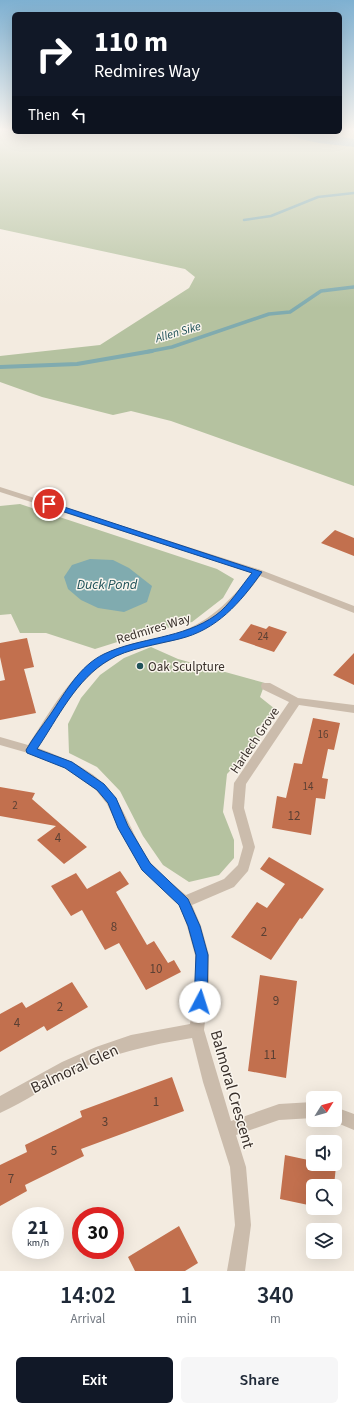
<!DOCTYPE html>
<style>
body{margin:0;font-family:"Source Sans 3",sans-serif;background:#f6f6f7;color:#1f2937;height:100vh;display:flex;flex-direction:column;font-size:15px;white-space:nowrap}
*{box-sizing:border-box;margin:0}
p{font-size:13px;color:#747a83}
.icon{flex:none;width:22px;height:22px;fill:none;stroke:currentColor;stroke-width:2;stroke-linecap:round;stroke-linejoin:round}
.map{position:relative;height:1271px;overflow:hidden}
.panel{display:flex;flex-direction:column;background:#fff;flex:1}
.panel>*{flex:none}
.guide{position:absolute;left:12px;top:12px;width:330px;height:122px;border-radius:6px;box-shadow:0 4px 16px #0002;background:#111827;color:#fff;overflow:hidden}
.needle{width:26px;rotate:53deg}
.tools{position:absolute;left:306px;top:1091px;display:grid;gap:8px}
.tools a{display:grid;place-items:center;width:36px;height:36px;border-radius:6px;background:#fff;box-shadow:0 4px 16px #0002;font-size:20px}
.speed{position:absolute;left:12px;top:1207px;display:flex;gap:8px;font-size:20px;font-weight:700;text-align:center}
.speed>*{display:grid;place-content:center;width:52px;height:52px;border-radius:50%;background:#fff;box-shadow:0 4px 16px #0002;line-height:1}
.speed small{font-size:10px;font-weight:400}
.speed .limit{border:6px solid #d22;background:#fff;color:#111}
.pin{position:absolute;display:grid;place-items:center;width:34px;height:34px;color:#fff;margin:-17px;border:2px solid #fff;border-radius:50%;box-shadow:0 1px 4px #0007}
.me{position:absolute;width:44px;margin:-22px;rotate:5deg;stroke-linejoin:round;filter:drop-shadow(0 0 3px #0008)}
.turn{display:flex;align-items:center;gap:14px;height:84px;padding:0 16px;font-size:18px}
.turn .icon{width:52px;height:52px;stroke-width:2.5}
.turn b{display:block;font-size:28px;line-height:34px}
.then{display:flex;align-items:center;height:38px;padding:0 16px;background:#0003;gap:8px;font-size:15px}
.eta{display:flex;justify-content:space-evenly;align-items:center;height:68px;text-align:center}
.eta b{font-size:24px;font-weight:600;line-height:28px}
.primary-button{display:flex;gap:8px;margin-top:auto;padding:8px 16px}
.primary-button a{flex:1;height:46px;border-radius:6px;background:#111827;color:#fff;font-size:16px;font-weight:600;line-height:46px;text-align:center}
.primary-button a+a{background:#f6f6f7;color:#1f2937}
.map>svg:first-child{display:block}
.green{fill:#b5c2a0}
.water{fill:#80abaf}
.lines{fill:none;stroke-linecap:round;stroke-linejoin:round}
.stream-far2{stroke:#80abaf;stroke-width:2.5}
.stream-far1{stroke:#80abaf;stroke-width:3.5}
.stream{stroke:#80abaf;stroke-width:4}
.river{fill:#80abaf;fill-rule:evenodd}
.building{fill:#c2704e}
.minor{fill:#cbbcac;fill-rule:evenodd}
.tertiary{fill:#cbbcac;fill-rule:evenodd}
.route{fill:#1a73e8;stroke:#114b97}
.poi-dot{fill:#21535a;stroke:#faf5ed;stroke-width:1.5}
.labels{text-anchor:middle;stroke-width:3;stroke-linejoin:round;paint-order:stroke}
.number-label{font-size:11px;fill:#5b4034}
.far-water-label{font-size:12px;font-style:italic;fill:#21535a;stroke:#faf5ed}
.street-label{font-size:13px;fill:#39302b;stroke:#faf5ed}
.poi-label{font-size:13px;fill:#39302b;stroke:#faf5ed;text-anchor:start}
.near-number-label{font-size:13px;fill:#5b4034}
.water-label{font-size:14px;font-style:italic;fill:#21535a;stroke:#faf5ed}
.near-street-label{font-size:16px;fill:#39302b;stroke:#faf5ed}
</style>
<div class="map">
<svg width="354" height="1271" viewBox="0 0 354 1271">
<rect width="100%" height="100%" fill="#f3ebe0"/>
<path class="green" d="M0,130H14V132H340V130H354V486L171,421L131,411L113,415L42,397L0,382V356L100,345L189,288L195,277L185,269L0,229Z
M20,504L217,569L234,579L223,598L192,622L146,633L95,649L46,633H20L11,614L0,615V506Z
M151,647L178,659L265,683L260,697L275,709L257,742L227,774L223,812L234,840V858L219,875L189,882L163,865L143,836L120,791L97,767L69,753L68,724L81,698L100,675L124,658Z"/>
<path class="water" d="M90,559L113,560L129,568L152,586L147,602L124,612L98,608L81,600L68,589L64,577L72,565Z"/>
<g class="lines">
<path class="stream-far2" d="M244,220L271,216L318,197L354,193"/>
<path class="stream-far1" d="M146,352L172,347L269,314L290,312L321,291L354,287"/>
<path class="stream" d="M0,367L77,364L152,351"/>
<path class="river" d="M289,132H308L354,139V147C340,145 297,143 289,132Z"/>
</g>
<path class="building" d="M335,530L354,538V556L321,543Z
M251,624L266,629L269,626L287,632L274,652L239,640Z
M27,638L34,667L24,669L36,713L0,720V681L5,680L0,657V643Z
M354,653V685L333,675Z
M313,718L340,723L334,750L328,749L322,778L328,779L325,799L316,798L311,835L272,828L277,796L286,798L294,763L302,764Z
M0,787L35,793L32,799L87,847L64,864L37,840L56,826L0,816Z
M269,857L324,889L302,919L300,918L271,960L231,937L257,902L267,908L285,884L260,869Z
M120,871L129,884L116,892L147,945L154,941L168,963L174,960L181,972L146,990L119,943L105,950L82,910L71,916L51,886L76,873L87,889Z
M260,975L297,981L286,1078L248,1071Z
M72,982L88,1007L47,1031L44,1026L0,1052V1014L22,1002L26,1008Z
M172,1077L184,1111L81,1149L84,1156L25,1185L27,1191L0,1206V1165L27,1152L25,1145L82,1117L80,1111Z
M285,1155L313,1161V1164L336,1166L334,1186H313V1206L280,1199Z
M179,1226L198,1263L185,1271H135L128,1257Z"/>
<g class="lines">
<path class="minor" d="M258,569L263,572C237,608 212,632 168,642C149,647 128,649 110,660C77,679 58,717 38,748C62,757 87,767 105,785C125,806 133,838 150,862C159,874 174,885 186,895L224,879L238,865L243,847L232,808L234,783L289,702L262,689L261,686L262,683H270L298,698L354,705V713L299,705L246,784L244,808L255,847L248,871L234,887L192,905L201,926L209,955V987L204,1030L231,1121L279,1104L313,1102V1118L279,1120L236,1135L246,1167L251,1225L245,1271H227L235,1225L230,1167L203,1082L192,1038C150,1045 110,1053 72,1073C48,1085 25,1102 0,1113V1096L62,1062L96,1047L131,1035L190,1024L195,987V955L187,926L179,905L142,870L120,831L107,804L96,790L65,768L28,753L0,745V737L28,745C50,713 69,674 103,655C123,643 148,641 170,635C208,625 231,600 255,570Z
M335,1107L354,1114V1130L330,1120H335Z"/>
<path class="tertiary" d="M0,487L261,570L354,606V613L255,574L0,492Z"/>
</g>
<linearGradient id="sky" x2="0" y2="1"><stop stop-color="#7eb0d1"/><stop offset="0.42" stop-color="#faf6f1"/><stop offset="1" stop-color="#faf6f1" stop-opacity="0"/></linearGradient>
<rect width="354" height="308" fill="url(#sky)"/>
<path class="route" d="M46,503H52L262,572C240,603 217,630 179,639C159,644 126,649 109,660C76,679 58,718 37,749L72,762L104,784L116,798L128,826L150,863L188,899L200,926L208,955L207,1002L205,1006L200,1008L196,1006L194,1002L196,955L188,926L179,905L142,870L118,828L108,803L97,790L65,768L27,753L26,750C33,738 42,726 50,715C65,693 79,666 104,654C140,637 183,639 216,615C229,606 242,585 252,573L46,506Z"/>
<circle class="poi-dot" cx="140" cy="666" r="4"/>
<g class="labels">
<g class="number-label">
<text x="263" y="640">24</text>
<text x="323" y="738">16</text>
<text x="308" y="790">14</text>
<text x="15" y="809">2</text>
</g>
<g class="far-water-label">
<text transform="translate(178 332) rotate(-16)" y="4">Allen Sike</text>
</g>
<g class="street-label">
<text transform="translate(153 628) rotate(-17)" y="5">Redmires Way</text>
<text transform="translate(254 740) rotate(-56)" y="5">Harlech Grove</text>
</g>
<g class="poi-label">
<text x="148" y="671">Oak Sculpture</text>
</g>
<g class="near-number-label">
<text x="294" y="820">12</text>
<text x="58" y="842">4</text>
<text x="114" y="931">8</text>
<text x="264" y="936">2</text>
<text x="156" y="973">10</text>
<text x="276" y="1005">9</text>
<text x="60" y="1011">2</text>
<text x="17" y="1027">4</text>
<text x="270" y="1059">11</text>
<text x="156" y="1106">1</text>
<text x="105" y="1126">3</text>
<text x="54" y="1155">5</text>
<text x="11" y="1183">7</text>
</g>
<g class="water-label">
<text x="107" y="589">Duck Pond</text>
</g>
<g class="near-street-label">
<text transform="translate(74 1068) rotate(-25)" y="6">Balmoral Glen</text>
<text transform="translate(233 1089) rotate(74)" y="6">Balmoral Crescent</text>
</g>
</g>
</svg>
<div class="tools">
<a><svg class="needle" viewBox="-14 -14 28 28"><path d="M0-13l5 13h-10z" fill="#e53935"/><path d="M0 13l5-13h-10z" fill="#747a83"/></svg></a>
<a><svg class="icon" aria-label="sound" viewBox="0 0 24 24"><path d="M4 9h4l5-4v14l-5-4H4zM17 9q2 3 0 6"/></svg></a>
<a><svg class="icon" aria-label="search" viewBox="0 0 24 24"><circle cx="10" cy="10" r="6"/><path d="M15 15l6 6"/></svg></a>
<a><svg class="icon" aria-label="layers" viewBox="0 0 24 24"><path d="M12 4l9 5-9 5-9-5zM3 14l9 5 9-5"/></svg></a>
</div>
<div class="speed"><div>21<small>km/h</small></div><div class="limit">30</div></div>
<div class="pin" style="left:49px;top:504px;background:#d93025"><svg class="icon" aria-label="arrive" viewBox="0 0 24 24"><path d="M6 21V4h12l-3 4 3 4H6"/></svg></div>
<svg class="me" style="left:200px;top:1002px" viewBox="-20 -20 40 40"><circle r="19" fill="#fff"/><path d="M0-13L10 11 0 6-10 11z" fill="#1a73e8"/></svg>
<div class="guide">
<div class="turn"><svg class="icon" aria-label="right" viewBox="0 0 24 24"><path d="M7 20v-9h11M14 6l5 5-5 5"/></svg><div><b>110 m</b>Redmires Way</div></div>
<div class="then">Then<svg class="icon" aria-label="left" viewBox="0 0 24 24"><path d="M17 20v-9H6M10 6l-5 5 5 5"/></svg></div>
</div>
</div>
<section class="panel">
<div class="eta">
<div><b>14:02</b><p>Arrival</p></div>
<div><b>1</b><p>min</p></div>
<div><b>340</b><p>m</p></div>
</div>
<div class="primary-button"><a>Exit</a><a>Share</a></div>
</section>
